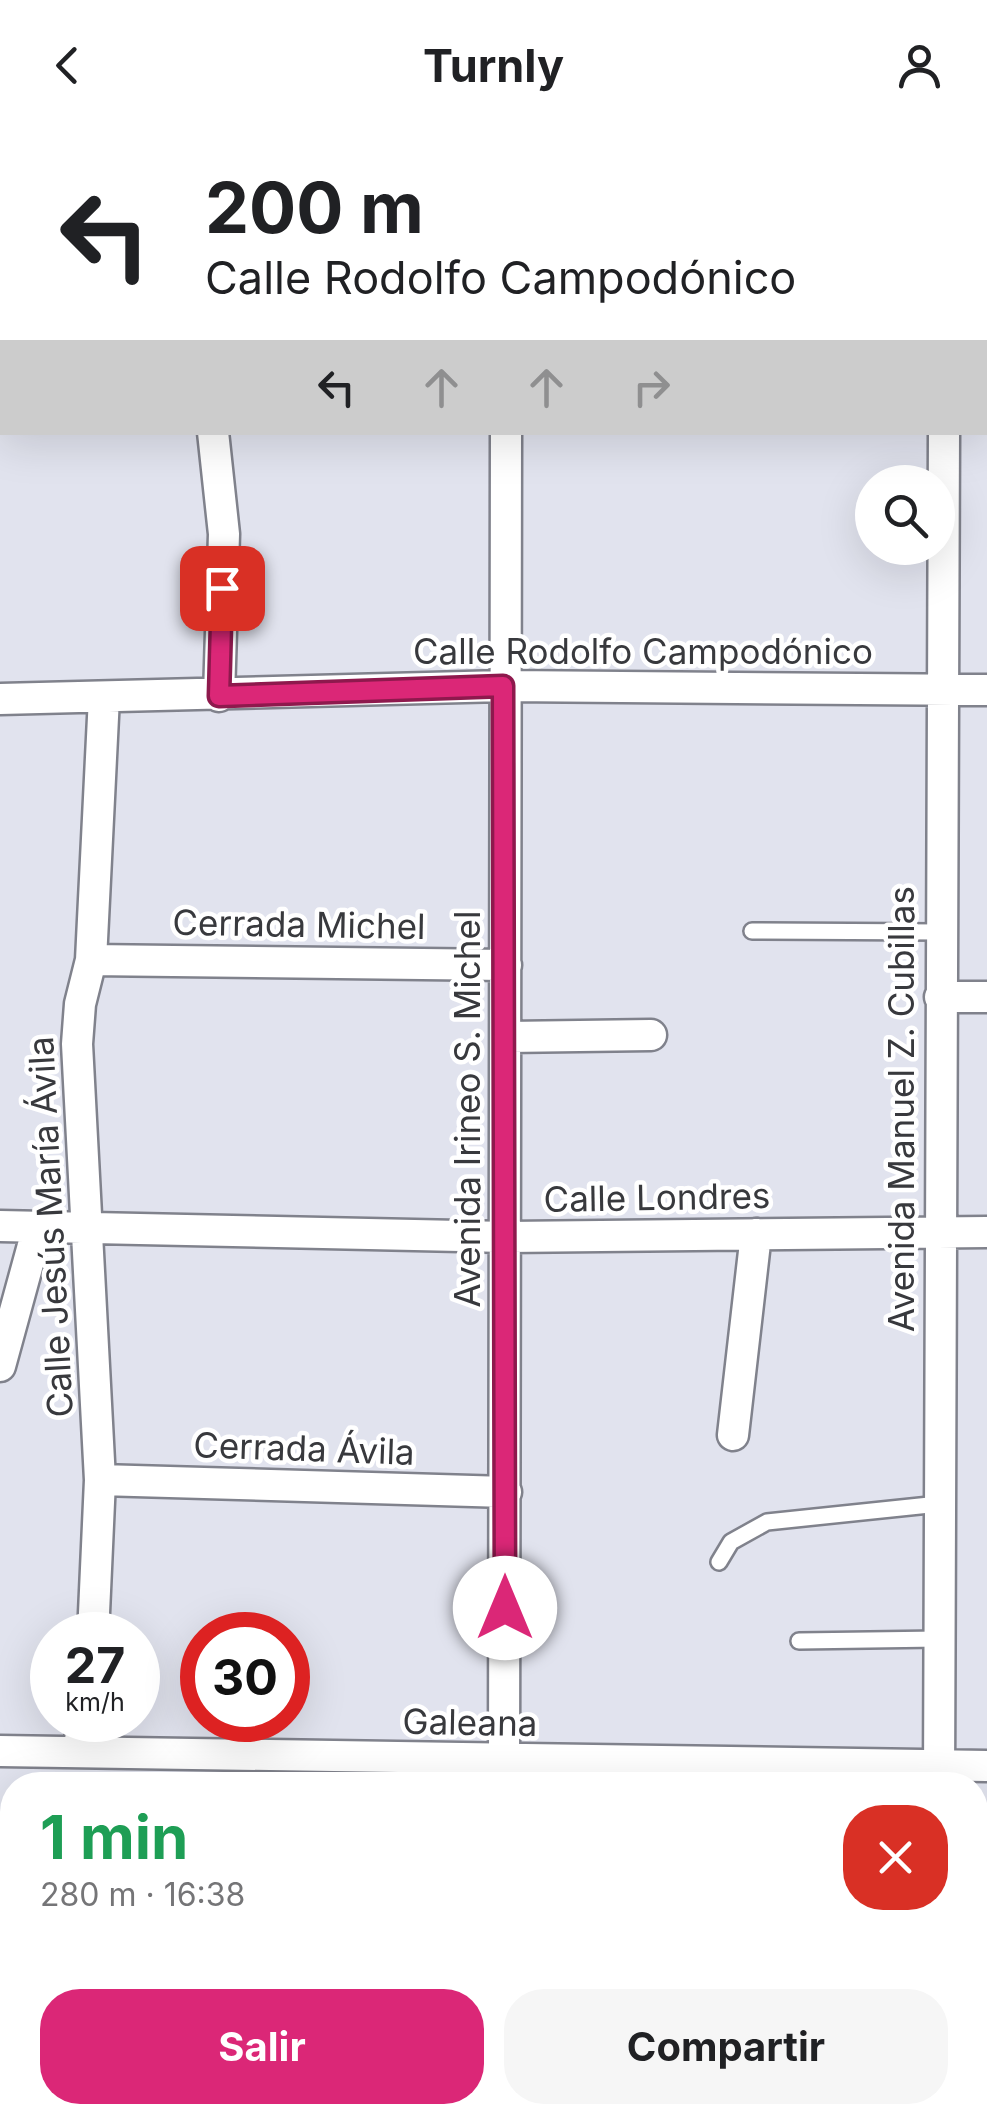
<!DOCTYPE html>
<html lang="es">
<meta charset="utf-8">
<style>
body{margin:0;font-family:Inter,sans-serif;background:#f6f6f6;color:#202124;height:100vh;display:flex;flex-direction:column;font-size:38px;white-space:nowrap}
*{box-sizing:border-box;margin:0}
p{font-size:32px;color:#757577}
.icon{flex:none;width:55px;height:55px;fill:none;stroke:currentColor;stroke-width:2;stroke-linecap:round;stroke-linejoin:round}
.map{position:relative;flex:1;overflow:hidden}
.side{position:absolute;left:0px;top:1642px;width:988px;height:352px;display:flex;flex-direction:column;background:#fff;border-radius:40px 40px 0 0;box-shadow:0 10px 40px #0002}
.side>*{flex:none}
.top-card{position:absolute;left:0px;top:0px;width:988px;height:305px;box-shadow:0 10px 40px #0002;background:#fff;color:#202124;overflow:hidden}
.buttons{position:absolute;left:855px;top:335px;display:grid;gap:20px}
.buttons a{display:grid;place-items:center;width:100px;height:100px;border-radius:50%;background:#fff;box-shadow:0 10px 40px #0002;font-size:50px}
.speed{position:absolute;left:30px;top:1482px;display:flex;gap:20px;font-size:50px;font-weight:700;text-align:center}
.speed>*{display:grid;place-content:center;width:130px;height:130px;border-radius:50%;background:#fff;box-shadow:0 10px 40px #0002;line-height:1}
.speed small{font-size:25px;font-weight:400}
.speed .limit{border:15px solid #d22;background:#fff;color:#111}
.pin{position:absolute;display:grid;place-items:center;width:85px;height:85px;color:#fff;margin:-42px;border-radius:20px;box-shadow:0 5px 15px #0006}
.me{position:absolute;width:110px;margin:-55px;rotate:0deg;stroke-linejoin:round;filter:drop-shadow(0 0 8px #0008)}
.turn{display:flex;align-items:center;gap:35px;height:210px;padding:0 40px;font-size:45px}
.turn .icon{width:130px;height:130px;stroke-width:2.5}
.turn b{display:block;font-size:70px;line-height:85px}
.lanes{display:flex;align-items:center;height:95px;padding:0 40px;background:#0003;justify-content:center;gap:50px;direction:ltr}
.lanes .off{opacity:.35}
.round{display:grid;place-items:center;flex:none;width:105px;height:105px;border-radius:40px;background:#f6f6f6}
.head{display:flex;align-items:center;justify-content:space-between;height:170px;padding:0 40px}
h1{font-size:60px;font-weight:700;line-height:75px;color:#1e9e55}
.primary-button{display:flex;gap:20px;margin-top:auto;padding:20px 40px}
.primary-button a{flex:1;height:115px;border-radius:40px;background:#db2777;color:#fff;font-size:40px;font-weight:700;line-height:115px;text-align:center}
.primary-button a+a{background:#f6f6f6;color:#202124}
header{display:flex;justify-content:space-between;align-items:center;height:130px;padding:0 40px;background:#fff;font-size:45px;font-weight:700}
.map>svg:first-child{display:block}
.lines{fill:none;stroke-linecap:round;stroke-linejoin:round}
.lane-casing{stroke:#80828c;stroke-width:20}
.street-casing{stroke:#80828c;stroke-width:35}
.lane{stroke:#fff;stroke-width:15}
.street{stroke:#fff;stroke-width:30}
.route-casing{stroke:#8e194d;stroke-width:25}
.route{stroke:#db2777;stroke-width:18}
.labels{text-anchor:middle;stroke-width:9;stroke-linejoin:round;paint-order:stroke}
.street-label{font-size:35px;fill:#38393d;stroke:#fff}
</style>
<header><svg class="icon" aria-label="back" viewBox="0 0 24 24"><path d="M15 5l-7 7 7 7"/></svg>Turnly<svg class="icon" aria-label="person" viewBox="0 0 24 24"><circle cx="12" cy="8" r="4"/><path d="M4 21q1-7 8-7t8 7"/></svg></header>
<div class="map">
<svg width="987" height="1994" viewBox="0 0 987 1994">
<rect width="100%" height="100%" fill="#e1e3ee"/>
<g class="lines">
<defs>
<path id="lane" d="M752,801L940,802
M719,1432L731,1412L767,1392L939,1374
M799,1511L939,1509
M763,1982V1994"/>
<path id="street" d="M191,0V2
M509,2V0
M948,2V0
M213,302L224,404L219,566
M0,569L503,556L987,560
M91,830L506,835
M940,867H987
M506,907L651,905
M0,1096L506,1107L987,1102
M0,1236L38,1097
M733,1305L756,1104
M100,1350L506,1362
M93,1505L100,1350L77,914L80,874L91,830L104,567
M0,1621L987,1636
M79,1622L82,1590
M504,1655L506,302
M939,1655L944,302
M975,1742L987,1745
M508,1982V1994
M73,1994V1982
M935,1994V1982"/>
</defs>
<use href="#lane" class="lane-casing"/>
<use href="#street" class="street-casing"/>
<use href="#lane" class="lane"/>
<use href="#street" class="street"/>
</g>
<g class="lines">
<defs>
<path id="route" d="M222,458L219,566L503,556L505,1478"/>
</defs>
<use href="#route" class="route-casing"/>
<use href="#route" class="route"/>
</g>
<g class="labels">
<g class="street-label">
<text x="643" y="534">Calle Rodolfo Campodónico</text>
<text transform="translate(299 795) rotate(1)" y="12">Cerrada Michel</text>
<text transform="translate(468 979) rotate(-90)" y="12">Avenida Irineo S. Michel</text>
<text transform="translate(902 979) rotate(-90)" y="12">Avenida Manuel Z. Cubillas</text>
<text transform="translate(657 1068) rotate(-1)" y="12">Calle Londres</text>
<text transform="translate(51 1097) rotate(-93)" y="12">Calle Jesús María Ávila</text>
<text transform="translate(304 1319) rotate(2)" y="12">Cerrada Ávila</text>
<text transform="translate(470 1593) rotate(1)" y="12">Galeana</text>
</g>
</g>
</svg>
<div class="buttons">
<a><svg class="icon" aria-label="search" viewBox="0 0 24 24"><circle cx="10" cy="10" r="6"/><path d="M15 15l6 6"/></svg></a>
</div>
<div class="speed"><div>27<small>km/h</small></div><div class="limit">30</div></div>
<div class="pin" style="left:222px;top:458px;background:#d93025"><svg class="icon" aria-label="arrive" viewBox="0 0 24 24"><path d="M6 21V4h12l-3 4 3 4H6"/></svg></div>
<svg class="me" style="left:505px;top:1478px" viewBox="-20 -20 40 40"><circle r="19" fill="#fff"/><path d="M0-13L10 11 0 6-10 11z" fill="#db2777"/></svg>
<div class="top-card">
<div class="turn"><svg class="icon" aria-label="left" viewBox="0 0 24 24"><path d="M17 20v-9H6M10 6l-5 5 5 5"/></svg><div><b>200 m</b>Calle Rodolfo Campodónico</div></div>
<div class="lanes"><svg class="icon" aria-label="left" viewBox="0 0 24 24"><path d="M17 20v-9H6M10 6l-5 5 5 5"/></svg><svg class="icon off" aria-label="ahead" viewBox="0 0 24 24"><path d="M12 20V5M6 11l6-6 6 6"/></svg><svg class="icon off" aria-label="ahead" viewBox="0 0 24 24"><path d="M12 20V5M6 11l6-6 6 6"/></svg><svg class="icon off" aria-label="right" viewBox="0 0 24 24"><path d="M7 20v-9h11M14 6l5 5-5 5"/></svg></div>
</div>
<section class="side">
<div class="head"><div><h1>1 min</h1><p>280 m · 16:38</p></div><a class="round" style="background:#d93025;color:#fff"><svg class="icon" aria-label="close" viewBox="0 0 24 24"><path d="M6 6l12 12M18 6L6 18"/></svg></a></div>
<div class="primary-button"><a>Salir</a><a>Compartir</a></div>
</section>
</div>
